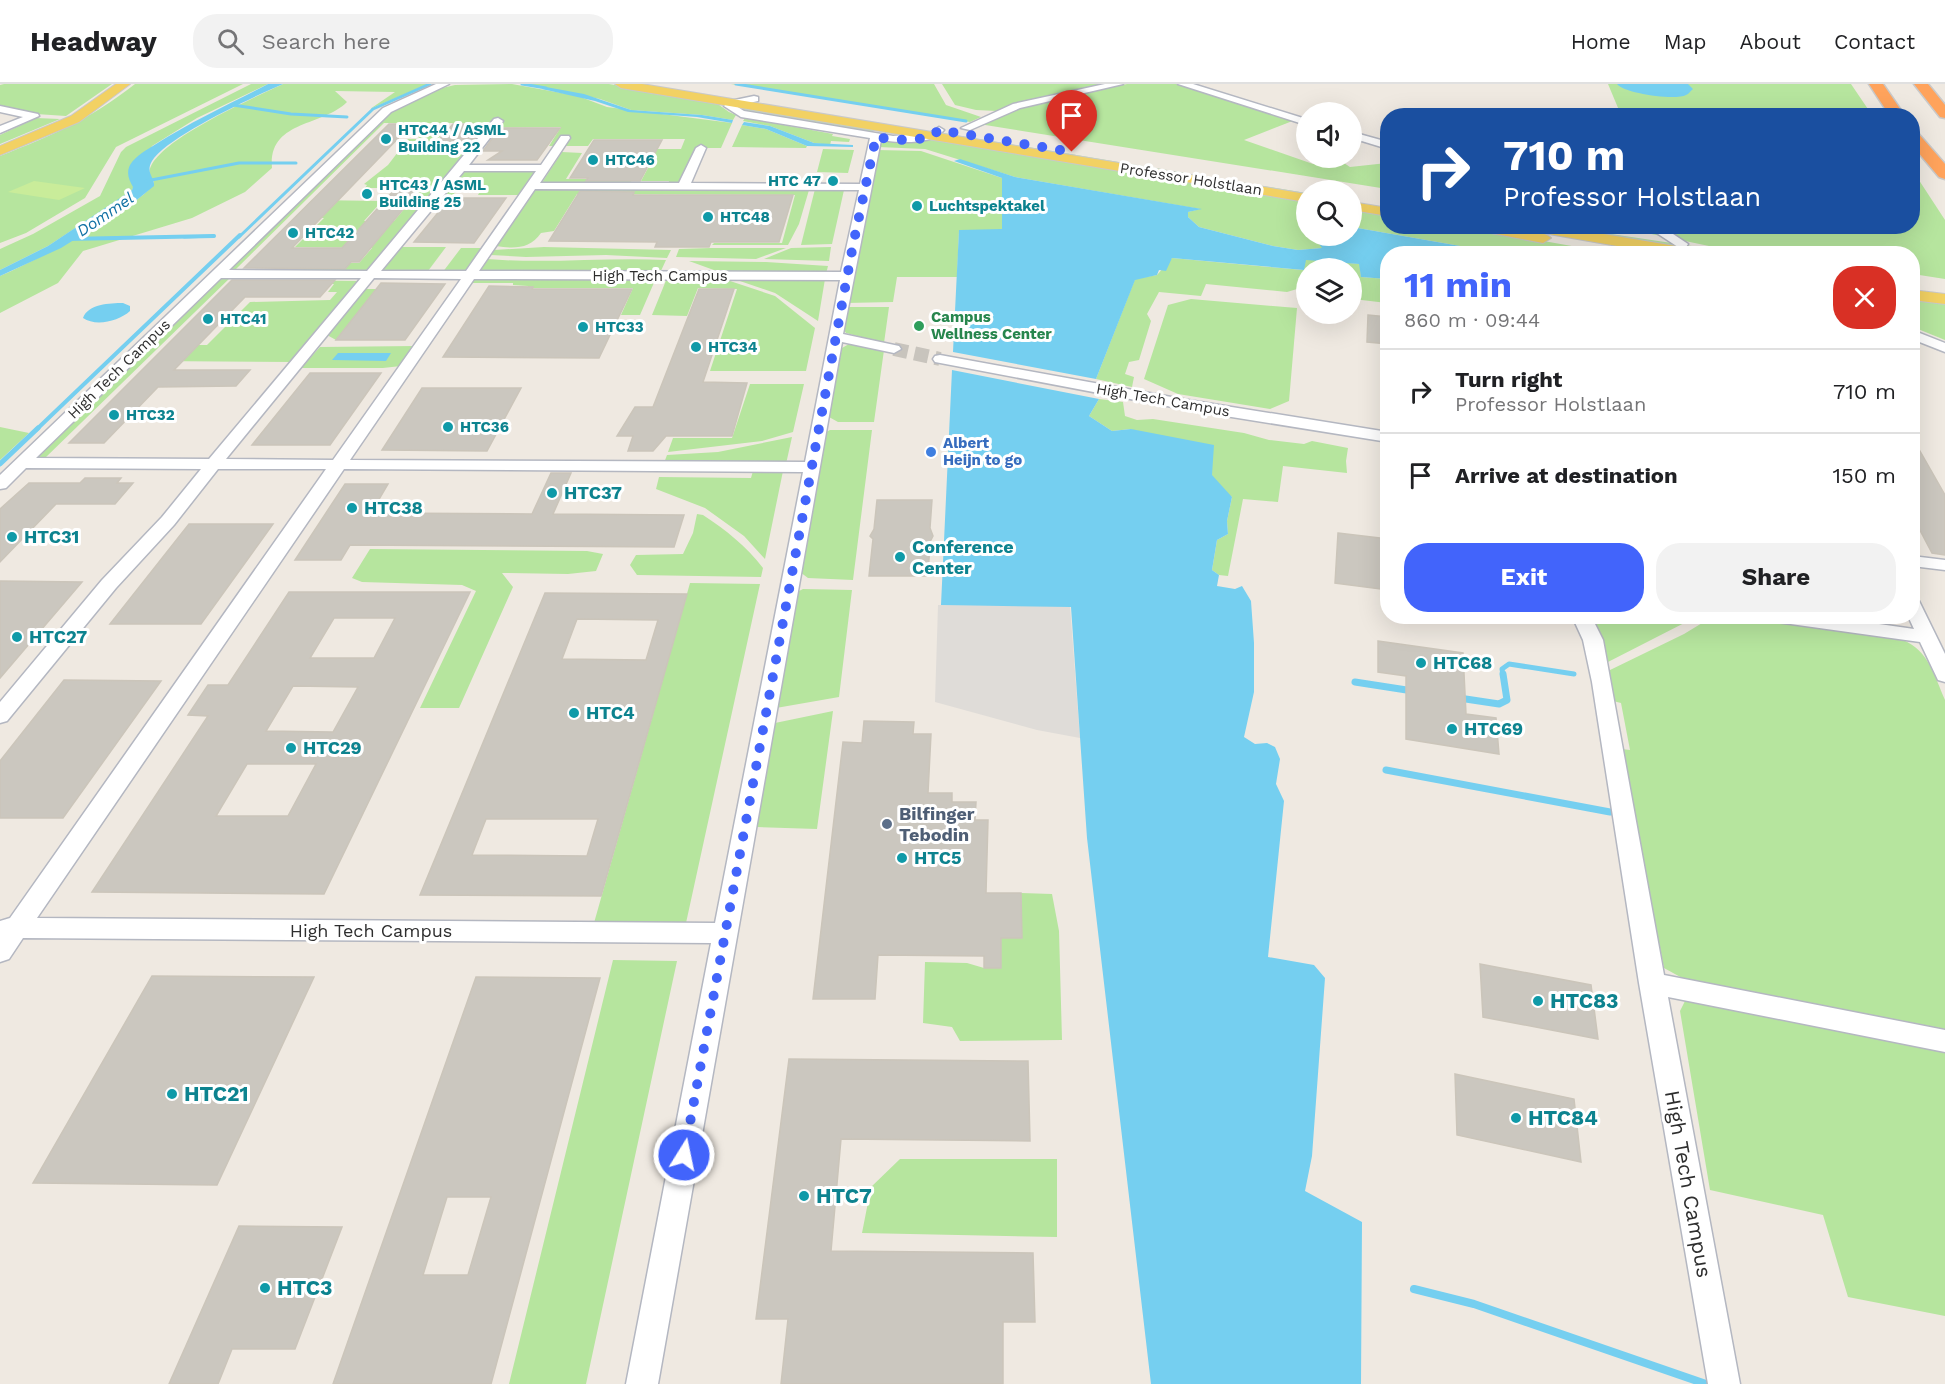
<!DOCTYPE html>
<meta charset="utf-8">
<style>
body{margin:0;font-family:"Work Sans",sans-serif;background:#f2f2f2;color:#202124;height:100vh;display:flex;flex-direction:column;font-size:22px;white-space:nowrap}
*{box-sizing:border-box;margin:0}
p{font-size:20px;color:#757577}
.icon{flex:none;width:33px;height:33px;fill:none;stroke:currentColor;stroke-width:2;stroke-linecap:round;stroke-linejoin:round}
.map{position:relative;flex:1;overflow:hidden}
.side{position:absolute;left:1380px;top:162px;width:540px;height:378px;display:flex;flex-direction:column;background:#fff;border-radius:24px;box-shadow:0 6px 24px #0002}
.side>*{flex:none}
.banner{position:absolute;left:1380px;top:24px;width:540px;height:126px;border-radius:24px;box-shadow:0 6px 24px #0002;background:#1a4fa0;color:#fff;overflow:hidden}
.tools{position:absolute;left:1296px;top:18px;display:grid;gap:12px}
.tools a{display:grid;place-items:center;width:66px;height:66px;border-radius:50%;background:#fff;box-shadow:0 6px 24px #0002;font-size:30px}
.pin{position:absolute;display:grid;place-items:center;width:51px;height:51px;color:#fff;margin:-62px -26px;border-radius:50% 50% 50% 0;rotate:-45deg;box-shadow:0 0 6px #0007}
.pin .icon{rotate:45deg}
.me{position:absolute;width:66px;margin:-33px;rotate:10deg;stroke-linejoin:round;filter:drop-shadow(0 0 4px #0008)}
.turn{display:flex;align-items:center;gap:21px;height:126px;padding:0 24px;font-size:27px}
.turn .icon{width:78px;height:78px;stroke-width:2.5}
.turn b{display:block;font-size:42px;line-height:51px}
.round{display:grid;place-items:center;flex:none;width:63px;height:63px;border-radius:24px;background:#f2f2f2}
.overview{display:flex;align-items:center;justify-content:space-between;height:102px;padding:0 24px}
h1{font-size:36px;font-weight:700;line-height:45px;color:#4264fb}
.action{display:flex;gap:12px;margin-top:auto;padding:12px 24px}
.action a{flex:1;height:69px;border-radius:24px;background:#4264fb;color:#fff;font-size:24px;font-weight:700;line-height:69px;text-align:center}
.action a+a{background:#f2f2f2;color:#202124}
ul{padding:0;list-style:none}
li{display:flex;align-items:center;gap:18px;height:84px;padding:0 24px;border-top:2px solid #e0e0e0}
li div{flex:1}
li b{display:block;font-size:22px}
li em{font-style:normal}
header{display:flex;align-items:center;gap:36px;box-sizing:border-box;height:84px;padding:0 30px;background:#fff;border-bottom:2px solid #e0e0e0}
header strong{font-size:28px}
nav{display:flex;gap:33px;margin-inline-start:auto;font-size:21px}
.search{width:420px;height:54px;background:#f2f2f2;display:flex;align-items:center;gap:15px;box-sizing:border-box;padding:0 21px;border-radius:24px;color:#757577;font-size:22px}
.map>svg:first-child{display:block}
.green{fill:#b6e59e}
.pitch{fill:#c9ec9a}
.plaza{fill:#dfdcd8}
.water{fill:#75cff0}
.lines{fill:none;stroke-linecap:round;stroke-linejoin:round}
.stream-far4{stroke:#75cff0;stroke-width:3}
.stream-far3{stroke:#75cff0;stroke-width:4}
.stream-far2{stroke:#75cff0;stroke-width:5}
.stream-far1{stroke:#75cff0;stroke-width:7}
.stream{stroke:#75cff0;stroke-width:8}
.building{fill:#cbc7bf;stroke:#cbc5ba;stroke-width:1.5;fill-rule:evenodd}
.minor-tunnel{stroke:#c8c4bd;stroke-width:14;stroke-dasharray:14 7;stroke-linecap:butt}
.minor-casing{stroke:#b4b7c1;stroke-width:3}
.major-casing{stroke:#c9c9c9;stroke-width:2}
.highway-casing{stroke:#c9c9c9;stroke-width:3}
.minor{fill:#fff;fill-rule:evenodd}
.major{fill:#f2d163;fill-rule:evenodd}
.highway{fill:#ffa35c;fill-rule:evenodd}
.route{stroke:#4264fb;stroke-width:10;stroke-dasharray:0 18}
.culture-dot{fill:#0f9aa8;stroke:#fff;stroke-width:2}
.leisure-dot{fill:#2e9e5b;stroke:#fff;stroke-width:2}
.shop-dot{fill:#3f7fe0;stroke:#fff;stroke-width:2}
.service-dot{fill:#5c6f8a;stroke:#fff;stroke-width:2}
.labels{text-anchor:middle;stroke-width:6;stroke-linejoin:round;paint-order:stroke}
.far-culture-label{font-size:15px;font-weight:bold;fill:#0d838f;stroke:#fff;text-anchor:start}
.far-street-label{font-size:15px;fill:#2e2e2e;stroke:#fff}
.far-leisure-label{font-size:15px;font-weight:bold;fill:#27864d;stroke:#fff;text-anchor:start}
.far-shop-label{font-size:15px;font-weight:bold;fill:#366cbe;stroke:#fff;text-anchor:start}
.far-water-label{font-size:16px;font-style:italic;fill:#0d6fa3;stroke:#fff}
.culture-label{font-size:18px;font-weight:bold;fill:#0d838f;stroke:#fff;text-anchor:start}
.service-label{font-size:18px;font-weight:bold;fill:#4e5e75;stroke:#fff;text-anchor:start}
.street-label{font-size:18px;fill:#2e2e2e;stroke:#fff}
.near-culture-label{font-size:21px;font-weight:bold;fill:#0d838f;stroke:#fff;text-anchor:start}
.near-street-label{font-size:21px;fill:#2e2e2e;stroke:#fff}
</style>
<header>
<strong>Headway</strong>
<div class="search"><svg class="icon" aria-label="search" viewBox="0 0 24 24"><circle cx="10" cy="10" r="6"/><path d="M15 15l6 6"/></svg>Search here</div>
<nav><a>Home</a><a>Map</a><a>About</a><a>Contact</a></nav>
</header>
<div class="map">
<svg width="1945" height="1300" viewBox="0 0 1945 1300">
<rect width="100%" height="100%" fill="#efe9e1"/>
<path class="green" d="M4,0H112L66,32L36,30L0,21V1Z
M135,0H243L116,63L85,114L26,149L0,159V72C53,51 89,36 135,0Z
M251,0H268L197,34L152,62L132,106L127,110L48,162L0,186V165L33,150L100,112L121,68L126,63Z
M283,0H428L370,25L395,8L335,7L347,18C322,43 268,36 272,84L245,108L192,134L83,167L58,199L0,229V192C25,182 148,119 154,98C123,69 263,10 283,0Z
M512,0L578,12L607,23L732,39L721,64H697L678,101H668L669,97H641L648,84H604L615,65H681L685,55H593L588,62H549L561,43L476,44L479,39H384L233,188L226,186L387,28L438,5L455,1Z
M528,0H609L715,18L729,28L736,31L733,36L702,31L631,26L600,15Z
M731,0H934L946,21L981,33L970,38Z
M942,0H1111L997,27L976,26L955,21Z
M1127,0H1176L1295,36L1244,56L1313,80L1325,75L1341,77L1350,83L1387,79V105L979,40L1014,25Z
M1608,0H1851L1872,31H1621Z
M738,22L877,45L869,50L747,29L739,25Z
M36,34L60,35L0,60V51Z
M745,34L833,50L832,52L850,55L849,58L831,57L830,61L814,59L770,42L743,37Z
M742,41L766,45L807,62L806,64L732,63Z
M485,46L368,188H278L281,185H343L293,179H359L372,164L295,163L324,134L295,133L312,116L382,117L364,137H394L422,104H365L367,101L364,100L388,81L408,55H417L423,50H442L428,67H455L473,47Z
M943,49L1306,109V112L943,52Z
M929,56H945L1306,116V135H1302L1306,141V152H1314L1323,164L1298,166L1273,162L1199,143L1188,133V128L1200,125L1015,93L925,65L878,63L882,58Z
M823,65L854,66L848,89L817,88Z
M877,66L921,67L1002,94V146L959,147L957,193H897L893,218L846,219Z
M562,68L582,69L566,95H635L627,100H541Z
M464,85L536,86L518,111H478L481,105H458L453,111H443Z
M1913,87L1945,136V195L1913,190L1912,170L1758,169L1709,162L1618,143L1912,142Z
M534,105L542,104L809,106L799,140L788,161H712L714,159H782L795,111L577,110L554,147L541,149C530,165 514,165 496,162Z
M815,105L844,106L832,160L801,161Z
M1352,124L1387,130L1388,142L1464,143L1611,169H1500L1352,143Z
M1541,143H1564L1739,169H1707Z
M400,163H446L428,187H379Z
M544,163L671,166L667,174L606,171L526,173L491,171L494,166Z
M831,163L829,177L764,175L791,164Z
M461,164H482L464,189H442Z
M711,164H786L756,175L676,173L679,165Z
M1172,174L1303,186L1305,175L1360,180L1361,193L1387,195V219L1353,215L1355,188L1352,187V184H1306L1297,205L1287,208L1206,200L1201,212L1159,208L1147,230L1151,237L1139,276L1129,278L1125,290L1134,293L1132,303L1096,295L1135,195L1157,191Z
M487,175C547,180 606,173 666,176L660,189L478,187Z
M689,177L766,178L828,182L826,190L722,189Z
M232,192L44,375L37,372L218,195Z
M477,193L656,194L640,231H621L633,204H528V202L513,201V199H470Z
M667,194L724,195L775,212L815,244L806,287H710L737,205L698,204L687,232L652,231Z
M734,195H825L818,237L775,209Z
M267,196L360,197L292,278L151,277L167,261H207L250,218L330,216L337,208H328L334,200H265Z
M366,205H377L336,256L327,251Z
M1912,213L1945,217V256L1913,243Z
M1191,215L1297,224L1289,317L1270,325L1178,310L1144,295L1168,221Z
M849,223H889L884,259L846,249L844,246Z
M849,260L884,266L874,338H838L829,333L842,264Z
M416,262L401,282L383,284H301L320,263Z
M750,300H804L793,348L762,357L668,368L673,354H732Z
M1099,315L1123,318L1125,332L1137,336L1153,335L1244,349L1269,356L1304,360L1312,357L1348,364L1346,377L1347,389L1283,382L1278,418L1243,415L1228,492L1219,491L1212,486L1217,456L1228,450L1227,437L1232,413L1131,345L1112,347L1089,332Z
M0,343L29,349L0,376Z
M830,346H872L853,496L808,494L800,488L826,348Z
M792,353L786,380L664,379L667,371L718,368Z
M753,387H783L765,475L744,452L705,424L656,405L659,393L751,394Z
M697,430L703,431C726,446 746,462 763,484L761,493L637,491L630,481L636,471L683,470L693,449Z
M370,465L587,467L603,470L596,487L568,490L502,489L513,503L459,624H420L476,507L462,501L362,498L352,494Z
M690,499L760,500L686,839H594Z
M803,505L852,506L839,613L776,624L797,508Z
M1589,533H1696L1606,579Z
M1712,533H1739L1903,556C1929,567 1934,591 1945,616V945L1684,895L1664,884L1621,665L1630,666L1621,619L1613,617L1608,587L1684,550Z
M833,627L817,745L757,743L775,639Z
M1021,809L1052,810L1059,847L1062,956L960,957L952,943L923,939L925,878L967,879L984,884L1001,883V854H1022Z
M613,876L677,877L586,1300H509Z
M1685,917L1945,967V1232L1848,1213L1823,1131L1710,1106L1680,927Z
M900,1075H1057V1153L862,1149L871,1103Z"/>
<path class="pitch" d="M34,97L85,104L59,116L8,108Z"/>
<path class="plaza" d="M938,521L1070,522L1080,654L1037,646L935,618Z"/>
<path class="water" d="M268,0H283C255,12 166,53 152,77C145,89 155,93 154,102L133,119L61,164L0,192V186L48,162L132,106L133,103C129,96 126,89 130,81C135,72 148,65 156,60C192,37 230,20 268,0Z
M1617,0H1688L1693,5C1690,7 1689,10 1686,11C1675,17 1623,9 1617,0Z
M546,3L584,10L631,26L702,31L733,36L732,39L697,33L628,28L595,17L542,5Z
M744,38L770,42L814,59L853,61V63L807,62L766,45L742,41Z
M960,75L1015,93L1202,125L1188,128V133L1199,143L1273,162L1298,166L1322,164L1314,152H1352V143L1500,169L1388,170L1387,195L1361,193L1359,180L1306,176L1304,186L1172,174L1166,187L1159,186L1157,191L1135,196L1096,295L953,268L959,146L1002,145V94L954,77Z
M123,219L130,222V227C119,237 96,243 83,234C88,220 110,219 123,219Z
M338,269H391L386,277L332,276Z
M952,286L1099,315L1089,332L1112,347L1131,345L1214,361L1212,391L1232,413L1227,437L1228,450L1217,456L1212,486L1219,491L1217,502L1235,505L1242,502L1251,517L1254,559V608L1244,653L1255,660L1267,659L1275,663L1280,675L1276,700L1284,717L1268,873L1314,881L1325,894L1312,1072L1305,1107L1362,1138L1361,1300H1151L1087,754L1071,523L941,521Z"/>
<g class="lines">
<path class="stream-far4" d="M522,0L546,4
M736,0L966,37
M233,21L291,30L347,33
M146,97L239,79H296
M184,153L214,152
M239,153L373,25L430,0"/>
<path class="stream-far3" d="M68,155L214,152
M36,346L240,151"/>
<path class="stream-far2" d="M0,380L38,344
M1503,591L1502,585L1509,580L1574,590"/>
<path class="stream-far1" d="M1355,598L1413,607
M1459,614L1499,620L1507,616L1503,590
M1386,686L1610,728"/>
<path class="stream" d="M1414,1205L1474,1220L1706,1300"/>
</g>
<path class="building" d="M389,40H412L292,164H342L395,105H420L359,178H351L345,185L244,184Z
M453,40H476L473,44H484L465,67H429Z
M500,44H560L537,76H488L502,67H483Z
M594,56H662L640,97H586L588,94H570Z
M580,107L634,108L633,111H793L779,158H711L709,163H655L657,158L549,157Z
M450,114H506L474,159L414,158Z
M232,196H335L320,213H245L174,286H250L236,302L158,303L104,359H69Z
M381,199L445,200L405,256H336Z
M489,202L533,203L532,205H632L599,274L443,273Z
M699,205H734L703,298L747,299L732,352H666L653,367H628L633,352H617L635,323H653Z
M1368,231L1388,233V260L1367,258Z
M310,289H381L330,361H252Z
M422,304H521L487,367L382,366Z
M1912,353L1945,411V471L1932,469L1912,431Z
M551,389H571L553,430L684,431L674,463L350,461L341,476H295L345,400H388L371,429L532,430Z
M85,394H121L117,399H133L115,420H56L0,478V425L29,399H80Z
M877,416H932L930,444L933,452L930,458L928,492H869L873,455L870,452L874,445Z
M189,440H273L201,540H110Z
M1338,449L1388,455V506L1335,499Z
M0,497L82,498L0,594Z
M289,508H470L324,810L92,808L208,632L188,631L208,601H228ZM334,534H395L374,574H310ZM293,602L358,603L333,648L266,647ZM247,680H316L288,732H216Z
M545,509L687,510L601,812L420,811ZM577,535L658,536L646,576L562,575ZM486,735H598L587,772L472,771Z
M1378,557L1463,569L1466,630L1496,634L1499,670L1406,655V592L1378,588Z
M64,596L161,597L63,734H0V677Z
M864,637L914,638L913,650H931L928,709H952V718H976L975,736H988L986,809H1021L1022,854H1001V884H984V872L878,871L875,915H813L843,658L862,659Z
M1480,880L1591,901L1598,955L1483,933Z
M152,892L314,893L217,1101L33,1099Z
M476,893L600,894L491,1300H333ZM447,1113H491L468,1191H423Z
M789,975L1028,977L1030,1057L841,1055L831,1167L1033,1169L1035,1238H1003V1300H781L788,1235H756Z
M1455,990L1574,1015L1581,1078L1457,1051Z
M239,1142L342,1143L295,1265H232L218,1300H169Z"/>
<g class="lines">
<path class="minor-tunnel" d="M894,265L940,275"/>
<defs>
<path id="minor" d="M436,0H449L391,28L229,186L367,187L494,35L498,34L503,37L469,81H541L561,52H569L570,54L540,99H679L696,64L701,61L706,64L691,99L860,100L870,54L741,33L724,22L730,17L754,12L758,13V17L736,22L744,27L893,52L930,49L939,43L944,46C932,61 899,59 881,56L843,250L899,262L901,265L894,269L842,258L658,1300H626L711,859L23,854L9,875L0,878V837L10,834L326,385H218L174,441L116,504L7,637L0,639V618L102,496L162,433L201,385L26,384L6,404L0,405V391L383,24ZM464,87H536L466,187H381ZM535,105L859,106L841,188L479,187ZM221,194H361L209,375L36,374ZM374,194L461,195L333,376L226,375ZM474,195L840,196L805,378L350,376ZM344,385L803,388L715,839L37,834Z
M1105,0H1123L1020,24L970,46L961,44L1013,20Z
M1178,0H1193L1306,35V41Z
M0,22L38,30L39,32L0,49V42L23,33L0,28Z
M1352,48L1388,58V65L1352,54Z
M1646,142H1661L1688,160L1686,163H1678Z
M1912,246L1945,259V268L1912,255Z
M940,271L1188,316L1388,348V358L1188,326L935,278L933,275L935,272Z
M1912,472L1945,476V486L1912,482Z
M1912,515L1919,517L1921,521L1945,570V598L1938,596L1920,558L1776,538L1769,536L1767,532H1823L1914,545L1908,532H1912Z
M1572,532H1591L1603,556L1664,891L1945,946V968L1668,913L1740,1300H1708L1639,899L1592,598L1583,556Z"/>
<path id="major" d="M116,0H130L79,38L0,71V62L71,32Z
M615,0H642L1306,110V118L621,4Z
M1352,118L1388,124V132L1352,126Z
M1468,142C1485,142 1539,142 1551,154L1543,159L1475,146Z
M1519,142H1556L1693,165L1700,170H1663L1526,146Z
M1912,206L1945,210V220L1912,216Z"/>
<path id="highway" d="M1869,0H1883L1905,32H1890Z
M1914,0H1928L1945,21V34L1940,33Z
M1912,47L1917,48L1945,80V95L1939,93L1912,61Z"/>
</defs>
<use href="#minor" class="minor-casing"/>
<use href="#major" class="major-casing"/>
<use href="#highway" class="highway-casing"/>
<use href="#minor" class="minor"/>
<use href="#major" class="major"/>
<use href="#highway" class="highway"/>
</g>
<g class="lines">
<path class="route" d="M684,1071L853,161L876,53C895,56 924,60 939,46L1072,68"/>
</g>
<g class="culture-dot">
<circle cx="386" cy="55" r="6"/>
<circle cx="593" cy="76" r="6"/>
<circle cx="833" cy="97" r="6"/>
<circle cx="367" cy="110" r="6"/>
<circle cx="917" cy="122" r="6"/>
<circle cx="708" cy="133" r="6"/>
<circle cx="293" cy="149" r="6"/>
<circle cx="208" cy="235" r="6"/>
<circle cx="583" cy="243" r="6"/>
<circle cx="696" cy="263" r="6"/>
<circle cx="114" cy="331" r="6"/>
<circle cx="448" cy="343" r="6"/>
<circle cx="552" cy="409" r="6"/>
<circle cx="352" cy="424" r="6"/>
<circle cx="12" cy="453" r="6"/>
<circle cx="900" cy="473" r="6"/>
<circle cx="17" cy="553" r="6"/>
<circle cx="1421" cy="579" r="6"/>
<circle cx="574" cy="629" r="6"/>
<circle cx="1452" cy="645" r="6"/>
<circle cx="291" cy="664" r="6"/>
<circle cx="902" cy="774" r="6"/>
<circle cx="1538" cy="917" r="6"/>
<circle cx="172" cy="1010" r="6"/>
<circle cx="1516" cy="1034" r="6"/>
<circle cx="804" cy="1112" r="6"/>
<circle cx="265" cy="1204" r="6"/>
</g>
<circle class="leisure-dot" cx="919" cy="242" r="6"/>
<circle class="shop-dot" cx="931" cy="368" r="6"/>
<circle class="service-dot" cx="887" cy="740" r="6"/>
<g class="labels">
<g class="far-culture-label">
<text x="398" y="51">HTC44 / ASML<tspan x="398" dy="17">Building 22</tspan></text>
<text x="605" y="81">HTC46</text>
<text x="821" y="102" text-anchor="end">HTC 47</text>
<text x="379" y="106">HTC43 / ASML<tspan x="379" dy="17">Building 25</tspan></text>
<text x="929" y="127">Luchtspektakel</text>
<text x="720" y="138">HTC48</text>
<text x="305" y="154">HTC42</text>
<text x="220" y="240">HTC41</text>
<text x="595" y="248">HTC33</text>
<text x="708" y="268">HTC34</text>
<text x="126" y="336">HTC32</text>
<text x="460" y="348">HTC36</text>
</g>
<g class="far-street-label">
<text transform="translate(1191 95) rotate(9)" y="5">Professor Holstlaan</text>
<text x="660" y="197">High Tech Campus</text>
<text transform="translate(119 285) rotate(-44)" y="5">High Tech Campus</text>
<text transform="translate(1163 316) rotate(10)" y="5">High Tech Campus</text>
</g>
<g class="far-leisure-label">
<text x="931" y="238">Campus<tspan x="931" dy="17">Wellness Center</tspan></text>
</g>
<g class="far-shop-label">
<text x="943" y="364">Albert<tspan x="943" dy="17">Heijn to go</tspan></text>
</g>
<g class="far-water-label">
<text transform="translate(105 130) rotate(-34)" y="6">Dommel</text>
</g>
<g class="culture-label">
<text x="564" y="415">HTC37</text>
<text x="364" y="430">HTC38</text>
<text x="24" y="459">HTC31</text>
<text x="912" y="469">Conference<tspan x="912" dy="21">Center</tspan></text>
<text x="29" y="559">HTC27</text>
<text x="1433" y="585">HTC68</text>
<text x="586" y="635">HTC4</text>
<text x="1464" y="651">HTC69</text>
<text x="303" y="670">HTC29</text>
<text x="914" y="780">HTC5</text>
</g>
<g class="service-label">
<text x="899" y="736">Bilfinger<tspan x="899" dy="21">Tebodin</tspan></text>
</g>
<g class="street-label">
<text x="371" y="853">High Tech Campus</text>
</g>
<g class="near-culture-label">
<text x="1550" y="924">HTC83</text>
<text x="184" y="1017">HTC21</text>
<text x="1528" y="1041">HTC84</text>
<text x="816" y="1119">HTC7</text>
<text x="277" y="1211">HTC3</text>
</g>
<g class="near-street-label">
<text transform="translate(1688 1100) rotate(80)" y="7">High Tech Campus</text>
</g>
</g>
</svg>
<div class="tools">
<a><svg class="icon" aria-label="sound" viewBox="0 0 24 24"><path d="M4 9h4l5-4v14l-5-4H4zM17 9q2 3 0 6"/></svg></a>
<a><svg class="icon" aria-label="search" viewBox="0 0 24 24"><circle cx="10" cy="10" r="6"/><path d="M15 15l6 6"/></svg></a>
<a><svg class="icon" aria-label="layers" viewBox="0 0 24 24"><path d="M12 4l9 5-9 5-9-5zM3 14l9 5 9-5"/></svg></a>
</div>
<div class="pin" style="left:1072px;top:68px;background:#d93025"><svg class="icon" aria-label="arrive" viewBox="0 0 24 24"><path d="M6 21V4h12l-3 4 3 4H6"/></svg></div>
<svg class="me" style="left:684px;top:1071px" viewBox="-20 -20 40 40"><circle r="17" fill="#4264fb" stroke="#fff" stroke-width="3"/><path d="M0-11L8 9 0 5-8 9z" fill="#fff"/></svg>
<div class="banner">
<div class="turn"><svg class="icon" aria-label="right" viewBox="0 0 24 24"><path d="M7 20v-9h11M14 6l5 5-5 5"/></svg><div><b>710 m</b>Professor Holstlaan</div></div>
</div>
<section class="side">
<div class="overview"><div><h1>11 min</h1><p>860 m · 09:44</p></div><a class="round" style="background:#d93025;color:#fff"><svg class="icon" aria-label="close" viewBox="0 0 24 24"><path d="M6 6l12 12M18 6L6 18"/></svg></a></div>
<ul>
<li><svg class="icon" aria-label="right" viewBox="0 0 24 24"><path d="M7 20v-9h11M14 6l5 5-5 5"/></svg><div><b>Turn right</b><p>Professor Holstlaan</p></div><em>710 m</em></li>
<li><svg class="icon" aria-label="arrive" viewBox="0 0 24 24"><path d="M6 21V4h12l-3 4 3 4H6"/></svg><div><b>Arrive at destination</b></div><em>150 m</em></li>
</ul>
<div class="action"><a>Exit</a><a>Share</a></div>
</section>
</div>
